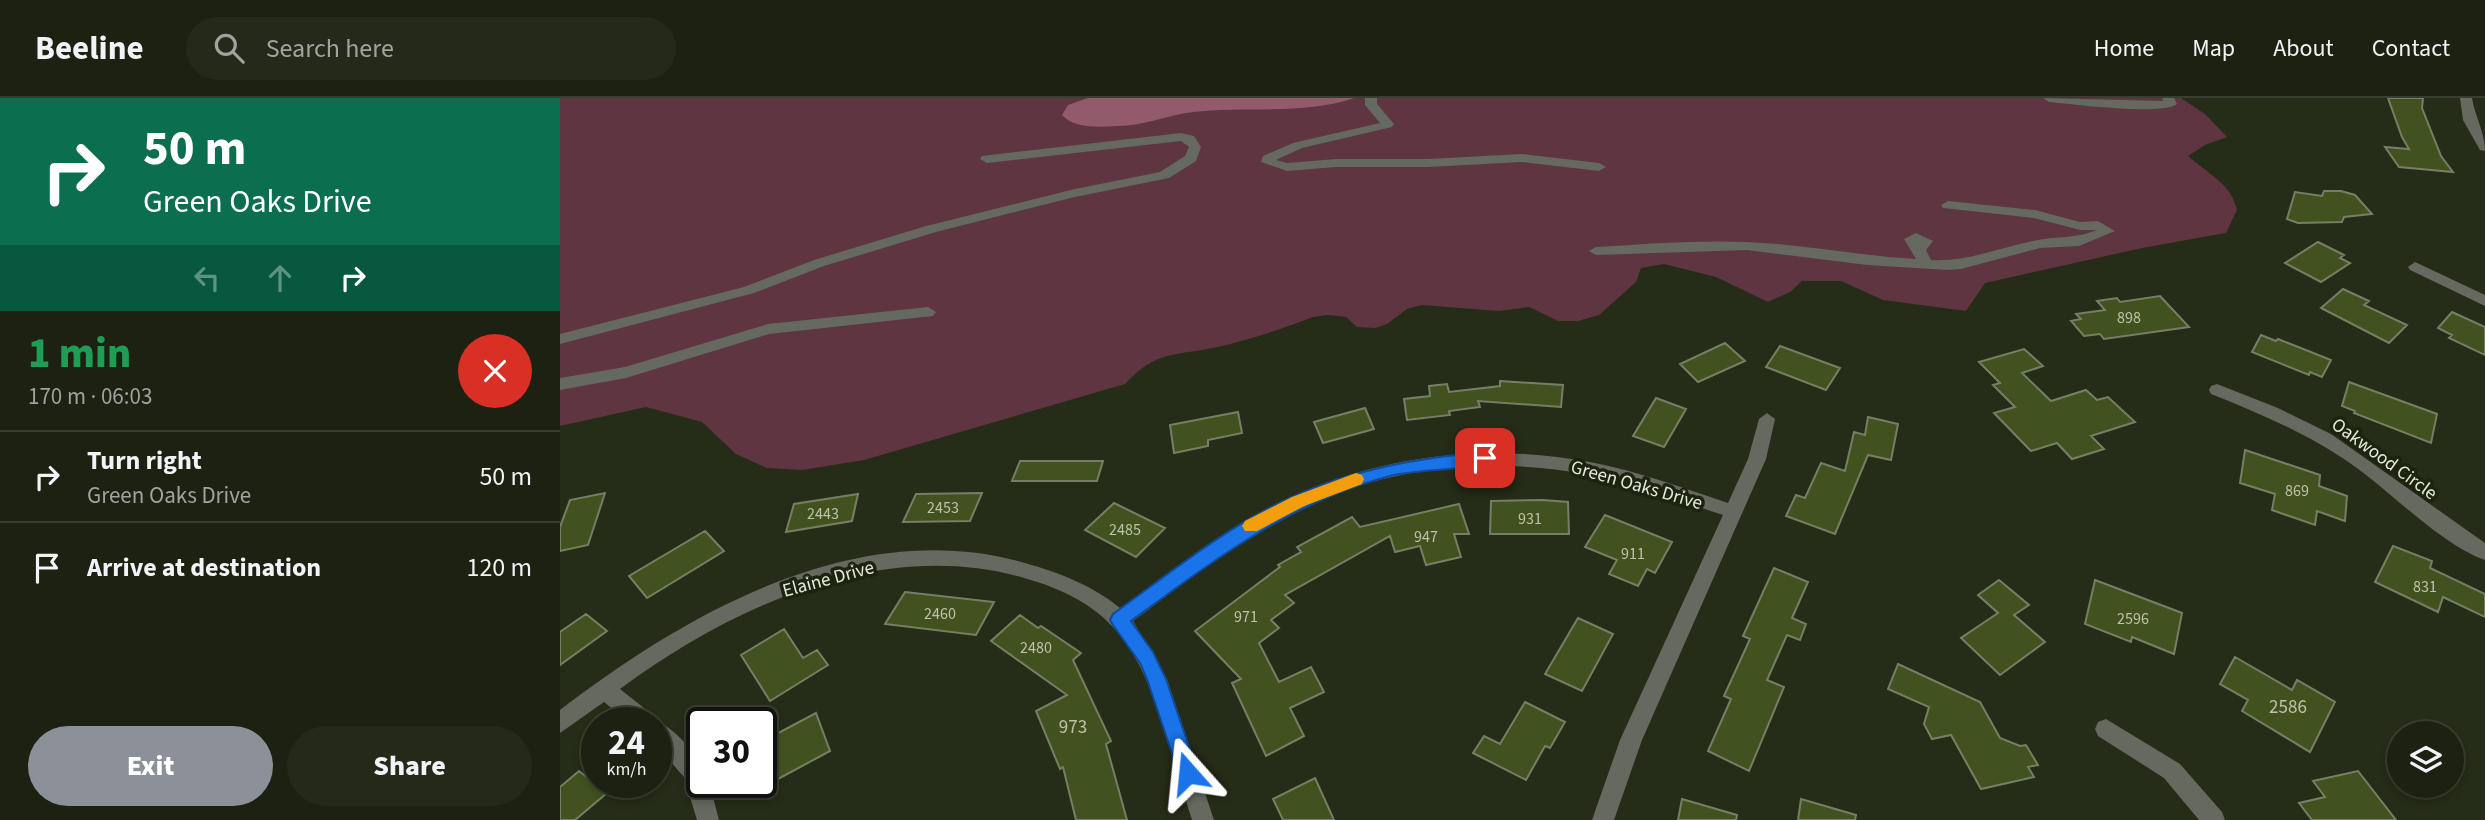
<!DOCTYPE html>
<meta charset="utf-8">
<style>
body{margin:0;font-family:"Source Sans 3",sans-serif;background:#25291a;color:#f1f3f6;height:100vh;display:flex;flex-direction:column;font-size:26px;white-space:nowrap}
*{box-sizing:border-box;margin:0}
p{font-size:23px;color:#a0a39f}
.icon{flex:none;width:38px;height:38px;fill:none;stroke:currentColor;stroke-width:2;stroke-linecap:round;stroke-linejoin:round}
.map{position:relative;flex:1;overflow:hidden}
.drawer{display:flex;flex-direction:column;background:#1c2111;width:560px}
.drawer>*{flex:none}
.banner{background:#0b6e4f;color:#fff;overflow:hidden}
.fabs{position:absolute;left:1827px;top:623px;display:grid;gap:14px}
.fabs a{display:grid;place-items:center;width:77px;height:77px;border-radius:50%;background:#1c2111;box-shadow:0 4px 10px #0003,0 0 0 2px #3a3e31;font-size:35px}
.speed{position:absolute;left:21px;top:609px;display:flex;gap:14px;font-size:35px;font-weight:700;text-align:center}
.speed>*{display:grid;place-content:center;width:91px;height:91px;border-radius:50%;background:#1c2111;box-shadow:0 4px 10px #0003,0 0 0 2px #3a3e31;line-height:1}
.speed small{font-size:18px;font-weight:400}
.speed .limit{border:4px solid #111;border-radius:10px;background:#fff;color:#111}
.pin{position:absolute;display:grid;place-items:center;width:60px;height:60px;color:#fff;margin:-30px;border-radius:14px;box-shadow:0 4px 10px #0006}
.me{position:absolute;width:77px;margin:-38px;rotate:342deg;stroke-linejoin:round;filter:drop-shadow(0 0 5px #0008)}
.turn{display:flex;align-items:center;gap:24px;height:147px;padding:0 28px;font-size:32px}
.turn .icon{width:91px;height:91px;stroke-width:2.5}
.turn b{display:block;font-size:49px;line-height:60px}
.lanes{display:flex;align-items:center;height:66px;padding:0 28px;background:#0003;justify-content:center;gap:35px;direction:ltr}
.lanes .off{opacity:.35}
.round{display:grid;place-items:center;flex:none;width:74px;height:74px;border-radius:37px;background:#25291a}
.head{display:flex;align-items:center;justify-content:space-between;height:119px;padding:0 28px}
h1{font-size:42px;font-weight:800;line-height:52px;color:#1e9e55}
.primary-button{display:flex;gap:14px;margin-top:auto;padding:14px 28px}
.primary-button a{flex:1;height:80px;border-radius:42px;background:#8c9099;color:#fff;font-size:28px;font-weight:800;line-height:80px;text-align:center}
.primary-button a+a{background:#25291a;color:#f1f3f6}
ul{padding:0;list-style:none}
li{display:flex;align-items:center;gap:21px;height:91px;padding:0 28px;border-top:2px solid #3a3e31}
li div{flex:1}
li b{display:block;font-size:26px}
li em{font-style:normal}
header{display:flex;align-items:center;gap:42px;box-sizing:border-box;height:98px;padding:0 35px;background:#1c2111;border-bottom:2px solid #3a3e31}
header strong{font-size:33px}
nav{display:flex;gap:38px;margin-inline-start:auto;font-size:24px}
.search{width:490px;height:63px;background:#25291a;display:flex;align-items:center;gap:18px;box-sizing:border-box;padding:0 24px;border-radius:38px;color:#a0a39f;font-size:26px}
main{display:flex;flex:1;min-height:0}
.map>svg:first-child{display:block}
.green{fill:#5e3541}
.water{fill:#935a6b}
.building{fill:#42521f;stroke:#767f66;stroke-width:2}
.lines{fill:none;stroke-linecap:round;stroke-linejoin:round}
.minor{fill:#65695f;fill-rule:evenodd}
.route{fill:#1a73e8;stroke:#114b97;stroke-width:2}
.slow{fill:#f59e0b}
.labels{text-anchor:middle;stroke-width:7;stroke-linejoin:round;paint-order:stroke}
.number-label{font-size:16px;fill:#bbc3ac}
.street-label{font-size:19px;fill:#e3e9db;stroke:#1c230e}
.near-number-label{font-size:19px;fill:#bbc3ac}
</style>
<header>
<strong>Beeline</strong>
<div class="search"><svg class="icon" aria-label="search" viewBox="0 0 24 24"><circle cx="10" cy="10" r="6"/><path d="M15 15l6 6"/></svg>Search here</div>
<nav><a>Home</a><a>Map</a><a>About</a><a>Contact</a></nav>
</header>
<main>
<section class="drawer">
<div class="banner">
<div class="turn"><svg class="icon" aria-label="right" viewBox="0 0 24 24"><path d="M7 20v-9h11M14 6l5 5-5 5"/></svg><div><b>50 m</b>Green Oaks Drive</div></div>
<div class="lanes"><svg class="icon off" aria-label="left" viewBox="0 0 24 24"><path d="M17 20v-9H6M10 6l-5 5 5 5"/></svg><svg class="icon off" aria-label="ahead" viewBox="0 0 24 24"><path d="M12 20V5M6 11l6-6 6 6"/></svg><svg class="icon" aria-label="right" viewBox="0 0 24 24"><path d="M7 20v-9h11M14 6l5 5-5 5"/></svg></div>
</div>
<div class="head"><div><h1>1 min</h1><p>170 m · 06:03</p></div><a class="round" style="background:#d93025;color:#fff"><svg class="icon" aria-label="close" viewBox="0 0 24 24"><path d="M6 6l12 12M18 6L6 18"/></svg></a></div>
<ul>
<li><svg class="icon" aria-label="right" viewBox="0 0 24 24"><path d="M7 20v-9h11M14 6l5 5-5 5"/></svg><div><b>Turn right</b><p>Green Oaks Drive</p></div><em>50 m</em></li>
<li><svg class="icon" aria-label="arrive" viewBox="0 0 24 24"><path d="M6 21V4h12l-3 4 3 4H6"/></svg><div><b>Arrive at destination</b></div><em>120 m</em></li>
</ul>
<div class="primary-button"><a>Exit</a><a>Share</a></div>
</section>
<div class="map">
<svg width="1925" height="722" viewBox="0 0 1925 722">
<rect width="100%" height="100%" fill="#252c17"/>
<path class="green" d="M0,0H1621L1645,16L1667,39L1645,47L1628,58C1648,76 1671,85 1677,112L1666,135L1582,150L1425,185L1406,213L1323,202L1281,183H1242L1230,194L1208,204L1156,179L1104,166L1081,170L1076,184L1039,217L1018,223H998L969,209L939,213L862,207L847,211L827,226L816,230L797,229L786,219L768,217L753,219C722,231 686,243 653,250C612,258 596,253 565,286L304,362L242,372L207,370L176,356L142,324L86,309L0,328Z"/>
<path class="water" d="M528,0H794C747,17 683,8 633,14C607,17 584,28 558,28C539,29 515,31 502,17L508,7Z"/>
<path class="building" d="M1828,0H1863L1862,10L1881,58L1893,74L1839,69L1825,49L1849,51L1842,39Z
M1764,93H1781L1795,97L1812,116L1784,119L1782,124L1738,125L1727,121L1735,94L1762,98Z
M1758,144L1784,157L1780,160L1790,165L1761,184L1725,165Z
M1783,191L1809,203L1804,207L1847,227L1829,245L1761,210Z
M1600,198L1629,229L1544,241L1540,236L1524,238L1511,223L1521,221L1516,216L1545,212L1537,203L1557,200L1560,204Z
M1892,214L1925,229V257L1889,240L1892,237L1878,230Z
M1701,237L1716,243L1718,241L1771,262L1762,279L1750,274L1749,277L1692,254Z
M1165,245L1185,263L1138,284L1120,266Z
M1220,248L1280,270L1266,292L1206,269Z
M1464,251L1483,268L1462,275L1491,303L1526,292L1537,302L1548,299L1575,324L1531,338L1544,351L1512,361L1497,345L1471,353L1434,315L1455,309L1433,287L1440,285L1419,264Z
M940,283L1003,287L1001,309L918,303L920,309L889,313L890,317L847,322L844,301L870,298L869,288L887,286L889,294L940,288Z
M1789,284L1877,316L1871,345L1794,315L1795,313L1782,308Z
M1096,300L1126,311L1104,349L1073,338Z
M805,310L814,331L763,345L754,324Z
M678,314L682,335L648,342V348L614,355L610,327Z
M1308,319L1338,326L1331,362L1308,357L1275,436L1226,418L1236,397L1245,400L1261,365L1285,373L1294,334L1305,337Z
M1685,352L1760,377L1759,388L1787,398L1785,423L1757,413L1755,427L1712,412L1715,396L1680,385Z
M460,363H543L537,383H452Z
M45,395L28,447L0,453V429L10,402Z
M422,395L410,423L343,424L356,396Z
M298,396L292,423L226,434L234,406Z
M983,402L1008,404L1009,436H930L931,403Z
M554,405L605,430L576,459L525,432Z
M899,406L909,436H894L901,459L866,467L860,448L835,454L830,438L725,497L734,505L711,522L719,530L699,545L719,584L751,569L764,594L730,610L744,638L706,658L672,585L681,581L635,533L720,469L718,467L741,454L737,449L792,419L800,429Z
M1045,417L1112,444L1095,475L1087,471L1078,488L1049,476L1057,462L1025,449Z
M145,433L164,453L87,500L69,478Z
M1833,448L1872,463L1870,470L1925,496V519L1883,499L1878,514L1815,484Z
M1214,470L1248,484L1232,520L1246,526L1240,542L1227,537L1207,582L1224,589L1189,673L1148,653L1171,601L1164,598L1190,541L1183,538Z
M1439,482L1469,507L1454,517L1485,544L1440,577L1401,540L1438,515L1418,497Z
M1535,482L1622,515L1614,556L1572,539L1571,544L1525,526Z
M345,494L434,504L416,537L325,526Z
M26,516L47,533L0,567V534Z
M460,517L478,530L481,528L521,555L513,562L551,643L546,646L567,722H516L503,669L500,671L476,613L507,597L431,543Z
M1018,520L1053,536L1022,593L985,576Z
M224,531L243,560L257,552L268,567L210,603L181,557Z
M1675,559L1732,592L1737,582L1775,604L1750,654L1682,613L1688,602L1660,586Z
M1338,566L1420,604L1440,640L1460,648L1466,647L1478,667L1468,669L1474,679L1421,691L1391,637L1372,641L1364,626L1369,609L1328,591Z
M965,604L1005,624L990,650L985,648L966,682L913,655L924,638L940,646Z
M256,615L270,653L218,681L205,642Z
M19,673L47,695L15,722H0V689Z
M1798,673L1836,722H1752L1739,705L1765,699L1753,683Z
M755,680L774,722H723L713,701Z
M1122,701L1177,717L1176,722H1118Z
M1241,701L1296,717L1295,722H1238Z"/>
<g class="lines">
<path class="minor" d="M805,0H817V6L834,26L832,29L742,50L716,62L727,65L776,61H868L962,56L1039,65L1046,69L1039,73L962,64L868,69H776L727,73L701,64L703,58L733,45L820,25L805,7Z
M1483,0L1603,3L1602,0H1614L1617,6C1601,18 1513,6 1489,4Z
M1900,0H1912C1915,19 1925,34 1925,53L1920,52L1903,22Z
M621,35L634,38L641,49L636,63L609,80L515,99L376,134L264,168L194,195L0,246V236L184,189L254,162L366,128L515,91L600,74L625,58L629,49L621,43L427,65L420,61L422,58Z
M1388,103L1475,112L1520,124L1538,123L1555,133L1519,148L1480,150L1401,171L1387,172L1307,167L1187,152L1036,157L1029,153L1036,149C1086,146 1136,142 1186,144C1242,146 1299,158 1356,161L1344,141L1356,135L1373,143L1366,152L1371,162C1408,164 1442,149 1478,142C1500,138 1514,141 1537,132H1520L1474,120L1383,110L1381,107Z
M1855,164L1925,197V208L1850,172L1848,169Z
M368,209L376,214L373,218L209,236L66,280L0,292V280L65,269L208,226Z
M1657,286L1718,310L1771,336L1925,445V462C1882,447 1832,395 1794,368C1751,337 1701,316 1651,296L1649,292L1651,288Z
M1207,315L1215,321L1206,361L1082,642L1054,722H1032L1060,642L1163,417C1119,403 1076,386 1030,377C916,355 798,372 698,433C654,460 614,493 573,523L607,581L654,722H632C613,664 597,582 559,536C535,506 500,490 464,480C323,439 172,508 60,591L94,618C97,625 100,624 106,628C125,642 142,661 142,684H149L159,722H137L124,679L96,647V625H70L44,604L0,635V612C128,514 298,417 465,465C500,475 532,487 560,510C602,481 642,448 686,422C791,361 912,342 1030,364C1077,373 1123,390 1168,405L1188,361L1199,321Z
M1546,621L1620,666L1662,714L1665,722H1639L1604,680L1538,638L1535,631L1538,624Z"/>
</g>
<path class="route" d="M925,354L930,356L933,360L930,364C899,374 863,370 830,378C729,404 653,463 571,523L593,554L606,581L638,675L635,682L628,684L621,682L587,581L580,565L553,527L550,522L553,516C610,475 667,428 732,399C794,371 858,360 925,354Z"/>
<path class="slow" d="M796,375L802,377L804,381L802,386L744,408L697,433H685L682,428L685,423L732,399Z"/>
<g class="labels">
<g class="number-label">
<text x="1569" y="225">898</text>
<text x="1737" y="398">869</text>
<text x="383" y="415">2453</text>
<text x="263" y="421">2443</text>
<text x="970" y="426">931</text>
<text x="565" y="437">2485</text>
<text x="866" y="444">947</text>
<text x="1073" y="461">911</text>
<text x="1865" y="494">831</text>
<text x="380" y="521">2460</text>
<text x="686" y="524">971</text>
<text x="1573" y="526">2596</text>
<text x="476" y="555">2480</text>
</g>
<g class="street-label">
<text transform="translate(1825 360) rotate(36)" y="7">Oakwood Circle</text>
<text transform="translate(1077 386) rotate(16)" y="7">Green Oaks Drive</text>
<text transform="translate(268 480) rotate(-15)" y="7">Elaine Drive</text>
</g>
<g class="near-number-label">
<text x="1728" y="615">2586</text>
<text x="513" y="635">973</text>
</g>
</g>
</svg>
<div class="fabs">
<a><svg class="icon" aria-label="layers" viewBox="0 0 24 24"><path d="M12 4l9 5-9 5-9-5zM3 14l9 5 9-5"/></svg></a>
</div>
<div class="speed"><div>24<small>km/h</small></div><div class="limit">30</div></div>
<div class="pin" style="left:925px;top:360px;background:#d93025"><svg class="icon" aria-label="arrive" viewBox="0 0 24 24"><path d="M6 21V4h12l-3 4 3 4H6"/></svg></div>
<svg class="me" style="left:628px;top:675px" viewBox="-20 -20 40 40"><path d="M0-17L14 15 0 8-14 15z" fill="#1a73e8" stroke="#fff" stroke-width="4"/></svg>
</div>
</main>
